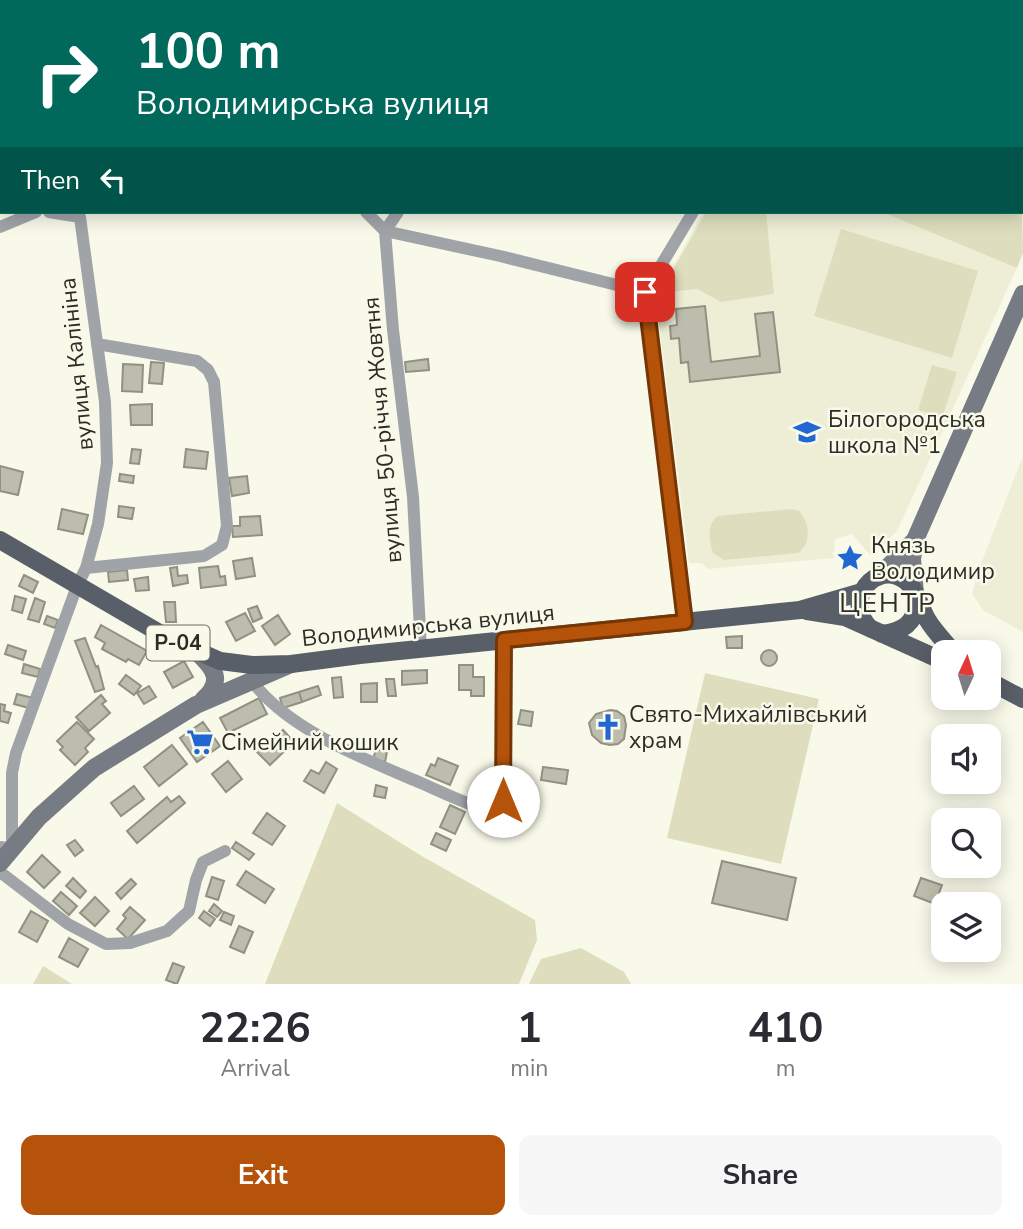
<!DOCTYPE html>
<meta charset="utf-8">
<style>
body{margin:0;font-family:"Nunito Sans",sans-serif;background:#f7f7f7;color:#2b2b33;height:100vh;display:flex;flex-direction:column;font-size:26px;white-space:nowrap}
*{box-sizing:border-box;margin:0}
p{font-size:23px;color:#7c7c81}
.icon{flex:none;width:38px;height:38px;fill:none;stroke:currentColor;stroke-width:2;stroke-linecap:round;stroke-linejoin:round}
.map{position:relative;height:984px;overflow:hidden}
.panel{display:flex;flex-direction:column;background:#fff;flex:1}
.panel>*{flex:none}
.guide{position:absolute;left:0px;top:0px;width:1024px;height:214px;box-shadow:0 4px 18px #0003;background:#00695c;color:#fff;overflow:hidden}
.needle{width:46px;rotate:4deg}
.tools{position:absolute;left:931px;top:640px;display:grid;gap:14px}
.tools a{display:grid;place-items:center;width:70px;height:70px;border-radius:14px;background:#fff;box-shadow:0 4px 18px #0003;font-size:35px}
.pin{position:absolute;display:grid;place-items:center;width:60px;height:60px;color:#fff;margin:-30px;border-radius:14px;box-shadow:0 4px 10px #0006}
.me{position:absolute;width:77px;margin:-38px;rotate:0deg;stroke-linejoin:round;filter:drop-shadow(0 0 5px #0008)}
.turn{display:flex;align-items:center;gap:24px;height:147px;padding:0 21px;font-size:32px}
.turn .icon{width:91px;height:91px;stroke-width:2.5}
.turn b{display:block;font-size:49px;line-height:60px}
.then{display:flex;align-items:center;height:66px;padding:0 21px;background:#0003;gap:14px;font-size:26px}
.eta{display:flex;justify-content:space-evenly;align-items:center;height:119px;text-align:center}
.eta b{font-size:42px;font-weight:700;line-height:49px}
.button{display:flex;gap:14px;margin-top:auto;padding:14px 21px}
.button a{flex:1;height:80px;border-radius:14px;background:#b45309;color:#fff;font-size:28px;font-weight:700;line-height:80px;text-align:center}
.button a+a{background:#f7f7f7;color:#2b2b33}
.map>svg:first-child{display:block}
.built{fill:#eeeed7}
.green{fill:#dedebe}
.building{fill:#bdbdae;stroke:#909182;stroke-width:2}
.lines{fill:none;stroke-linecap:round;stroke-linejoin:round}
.street{stroke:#a0a4a9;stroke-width:12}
.secondary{stroke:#767b84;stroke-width:18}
.primary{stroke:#595f69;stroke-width:18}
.route-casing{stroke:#753606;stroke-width:18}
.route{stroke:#b45309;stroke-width:12}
.labels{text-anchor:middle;stroke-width:5;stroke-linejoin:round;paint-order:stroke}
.shield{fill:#f8f9e9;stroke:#6a6a61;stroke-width:2}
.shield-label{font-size:21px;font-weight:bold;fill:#2d2d27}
.street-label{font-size:23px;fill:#2d2d27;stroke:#f8f9e9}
.poi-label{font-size:23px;fill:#2d2d27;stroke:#f8f9e9;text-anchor:start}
.quarter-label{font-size:26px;letter-spacing:2px;fill:#2d2d27;stroke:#f8f9e9}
</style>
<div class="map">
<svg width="1023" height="984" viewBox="0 0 1023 984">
<rect width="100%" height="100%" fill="#f8f9e9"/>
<path class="built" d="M703,212H882L1017,268L897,531L884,545L870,555L852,534L835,539L834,558L708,569L702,563H689L656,298Z
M1023,456V632L983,610L972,594L977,574Z"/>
<path class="green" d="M1022,207L1023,253L1017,268L882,212H1022Z
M706,212H766L774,294L721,302L697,289L660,293Z
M841,229L978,271L952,358L814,316Z
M932,365L957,372L942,418L918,410Z
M791,509L799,511C810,522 812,544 798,553L724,560L713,553C709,540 706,525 718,516Z
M705,673L819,699L781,864L667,838Z
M337,803L420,855L535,920L537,940L519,984H265Z
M581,948L624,972L631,984H529L541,959Z
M43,966L72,984H33Z"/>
<path class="building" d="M959,0H1003L1009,2H958Z
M705,306L711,362L760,356L755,314L773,312L780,372L690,382L688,362L681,363L679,338L671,339L670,326L677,325L676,309Z
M428,359L429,370L406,372L405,362Z
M151,362L164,363L162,384L149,383Z
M123,364L143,365L142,392L122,391Z
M152,404V425H131L130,405Z
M132,449L141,450L139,464L130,463Z
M186,449L208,452L206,469L184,467Z
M0,466L23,472L18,495L0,491Z
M120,474L134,476L133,483L119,481Z
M247,476L249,493L232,496L229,478Z
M119,506L134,508L132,519L118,517Z
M62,509L88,515L83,534L58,529Z
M260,516L262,535L233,537L232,526H240V517Z
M252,558L255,576L236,579L233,561Z
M218,566L220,577L225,576L226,585L201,588L199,568Z
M177,567L178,576L187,575L188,583L173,586L170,568Z
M127,570L128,580L109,582L108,572Z
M24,575L38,582L33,593L19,586Z
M148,577L149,590L136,591L134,579Z
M15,596L26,599L22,613L12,610Z
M35,598L45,602L39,622L28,619Z
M164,602H175L176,622H166Z
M257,606L262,618L253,622L248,609Z
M245,613L255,631L236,641L226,622Z
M278,615L290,634L275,645L262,626Z
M47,616L58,620L55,628L44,624Z
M101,625L147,651L139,665L128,659L126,662L102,649L105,643L95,637Z
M742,636V648H727L726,637Z
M85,638L96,667L98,666L104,689L95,692L75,641Z
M8,645L26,651L23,660L5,654Z
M761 658a8 8 0 1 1 16 0a8 8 0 1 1-16 0Z
M184,661L193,677L173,688L164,672Z
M24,664L40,669L38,677L22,673Z
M459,665H473V677H484V696H471V690H459Z
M427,670V683L402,685V671Z
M126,675L141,686L134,695L119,684Z
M341,677L343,697L334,698L332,678Z
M386,679H394L396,696H388Z
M377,683V702H361V684Z
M149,686L156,697L144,704L137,693Z
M318,686L321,695L302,702L299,692Z
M299,692L302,702L283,708L280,698Z
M17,694L33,698L29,708L14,704Z
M101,695L106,701L102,704L110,713L89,731L76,717Z
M259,698L267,714L228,733L220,718Z
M0,704L5,705L4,711L11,713L8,723L0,721Z
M521,710L533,712L531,726L518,724Z
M610,710L617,711L624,716L626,725L624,739L618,744L610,745L601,743L592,735L589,723L596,714Z
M77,722L94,739L85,748L88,752L75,765L60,750L63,747L57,741Z
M203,722L220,746L197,762L180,738Z
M283,730L294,742L270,765L254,749L265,738L270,742Z
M172,745L187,764L159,786L144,767Z
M376,749L387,752L385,762L373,760Z
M438,758L458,766L450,785L426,775L431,764L435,766Z
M228,761L242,779L226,792L212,774Z
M326,762L337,769L324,793L304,781L311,770L319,774Z
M543,767L568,770L566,784L541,780Z
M376,785L387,788L385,798L374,796Z
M134,786L144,799L121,816L111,803Z
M179,796L185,803L137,843L127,831L167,797L171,802Z
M450,805L465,812L455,834L440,827Z
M267,813L285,826L272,845L253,833Z
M436,833L451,840L446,851L431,844Z
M75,840L83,850L75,856L67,845Z
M236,842L254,854L249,860L232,848Z
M42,855L60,872L44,888L27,872Z
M722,861L796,878L787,920L712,903Z
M246,871L274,889L265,903L237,885Z
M212,877L224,881L218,900L206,896Z
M73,878L86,891L80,898L66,886Z
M921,878L942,885L935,904L914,896Z
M131,879L136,884L121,899L116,893Z
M61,892L77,906L69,915L53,901Z
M95,897L109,911L95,926L80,913Z
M214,904L222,911L217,917L209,911Z
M130,907L145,920L128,939L117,929L126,918L123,915Z
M31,911L48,921L37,942L19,932Z
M204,911L215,919L210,926L199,918Z
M224,912L234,916L231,925L220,920Z
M239,926L253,932L244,953L230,947Z
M69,938L88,949L78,967L59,957Z
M173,963L184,967L177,984L166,980Z"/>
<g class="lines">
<path class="street" d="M330,2L332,0
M535,2L538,0
M875,2L878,0
M0,184L2,185
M49,212L80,217
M366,212L385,231L500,256L645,292
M398,212L385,231L393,330L413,497L421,649
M0,227L36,212
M86,568L204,556L222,545L227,526L214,382L208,370L197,361L97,344
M685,622L645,292L693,212
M252,681C288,730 367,760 421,783C444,793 467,805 491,811L500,808L503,801L504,640
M0,847L12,848V773L16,753L77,586L86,568L98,524L107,463L105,402L80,217
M0,872L68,924L106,944L130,943L167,931L189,911L196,880L203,862L225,851"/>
<path class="secondary" d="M903,0L904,2
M1022,88L1023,89
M878,577L915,540
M915,594L912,559L915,540L1023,294
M197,652C215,669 224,681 203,700
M0,863L39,817L94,768L196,705L291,664"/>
<path class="primary" d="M0,540L168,638L220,661L252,665L291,664L360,655L800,610L862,592
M807,611L845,617L943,661
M871,629C841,601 876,558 906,581C917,590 920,607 927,619C934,631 945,642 954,653
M882,634C903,631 915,624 917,602
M989,681L1023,699"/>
</g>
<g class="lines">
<defs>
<path id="route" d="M503,801L504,640L685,622L645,292"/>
</defs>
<use href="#route" class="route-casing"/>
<use href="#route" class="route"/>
</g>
<defs>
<symbol id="school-bare" viewBox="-9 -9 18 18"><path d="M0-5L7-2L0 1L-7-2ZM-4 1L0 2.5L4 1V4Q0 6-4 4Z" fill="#2167d2" stroke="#f8f9e9" stroke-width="2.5" paint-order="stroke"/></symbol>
<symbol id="sight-bare" viewBox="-9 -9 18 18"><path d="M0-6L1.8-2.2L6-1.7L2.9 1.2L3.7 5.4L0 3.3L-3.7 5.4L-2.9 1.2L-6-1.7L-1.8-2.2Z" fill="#2167d2" stroke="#f8f9e9" stroke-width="2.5" paint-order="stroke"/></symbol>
<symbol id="church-bare" viewBox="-9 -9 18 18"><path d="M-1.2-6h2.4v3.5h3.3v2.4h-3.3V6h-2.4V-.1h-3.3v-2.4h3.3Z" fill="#2167d2" stroke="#f8f9e9" stroke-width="2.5" paint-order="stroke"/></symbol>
<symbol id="supermarket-bare" viewBox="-9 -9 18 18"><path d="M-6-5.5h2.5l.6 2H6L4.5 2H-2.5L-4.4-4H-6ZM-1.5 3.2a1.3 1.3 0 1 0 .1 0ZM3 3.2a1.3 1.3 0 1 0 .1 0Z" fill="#2167d2" stroke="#f8f9e9" stroke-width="2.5" paint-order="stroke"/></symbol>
</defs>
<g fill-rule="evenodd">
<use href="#school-bare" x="788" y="413" width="38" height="38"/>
<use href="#sight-bare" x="831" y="539" width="38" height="38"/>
<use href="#church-bare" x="589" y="708" width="38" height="38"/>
<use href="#supermarket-bare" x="181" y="723" width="38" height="38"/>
</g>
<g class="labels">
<rect class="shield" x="146.5" y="625.5" width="63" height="35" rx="5"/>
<g class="shield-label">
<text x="178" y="650">Р-04</text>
</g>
<g class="street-label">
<text transform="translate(76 364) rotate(-96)" y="8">вулиця Калініна</text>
<text transform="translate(382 430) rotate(-95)" y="8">вулиця 50-річчя Жовтня</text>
<text transform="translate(428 625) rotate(-6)" y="8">Володимирська вулиця</text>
</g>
<g class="poi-label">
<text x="828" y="427">Білогородська<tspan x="828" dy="26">школа №1</tspan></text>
<text x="871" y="553">Князь<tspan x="871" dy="26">Володимир</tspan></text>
<text x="629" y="722">Свято-Михайлівський<tspan x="629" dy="26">храм</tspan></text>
<text x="221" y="750">Сімейний кошик</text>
</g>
<g class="quarter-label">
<text x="888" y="612">ЦЕНТР</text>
</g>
</g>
</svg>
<div class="tools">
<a><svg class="needle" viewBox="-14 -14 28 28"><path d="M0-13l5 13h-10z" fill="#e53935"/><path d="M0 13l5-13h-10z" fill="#7c7c81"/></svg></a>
<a><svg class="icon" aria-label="sound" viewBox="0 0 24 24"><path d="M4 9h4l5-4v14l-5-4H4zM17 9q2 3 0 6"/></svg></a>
<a><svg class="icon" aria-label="search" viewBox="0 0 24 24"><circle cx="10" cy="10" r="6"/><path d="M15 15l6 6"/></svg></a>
<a><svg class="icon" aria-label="layers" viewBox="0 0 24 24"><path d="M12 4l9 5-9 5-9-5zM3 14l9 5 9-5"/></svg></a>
</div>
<div class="pin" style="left:645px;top:292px;background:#d93025"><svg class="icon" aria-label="arrive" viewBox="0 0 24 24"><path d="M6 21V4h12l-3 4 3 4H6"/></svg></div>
<svg class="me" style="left:503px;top:801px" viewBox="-20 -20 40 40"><circle r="19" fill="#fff"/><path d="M0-13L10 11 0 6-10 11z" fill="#b45309"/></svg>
<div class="guide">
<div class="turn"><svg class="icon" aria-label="right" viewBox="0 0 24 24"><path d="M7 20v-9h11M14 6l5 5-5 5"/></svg><div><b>100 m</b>Володимирська вулиця</div></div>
<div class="then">Then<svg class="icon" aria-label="left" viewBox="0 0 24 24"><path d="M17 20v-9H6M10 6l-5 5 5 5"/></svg></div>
</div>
</div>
<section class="panel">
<div class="eta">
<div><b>22:26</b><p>Arrival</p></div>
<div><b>1</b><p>min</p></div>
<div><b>410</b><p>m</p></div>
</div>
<div class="button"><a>Exit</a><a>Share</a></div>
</section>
